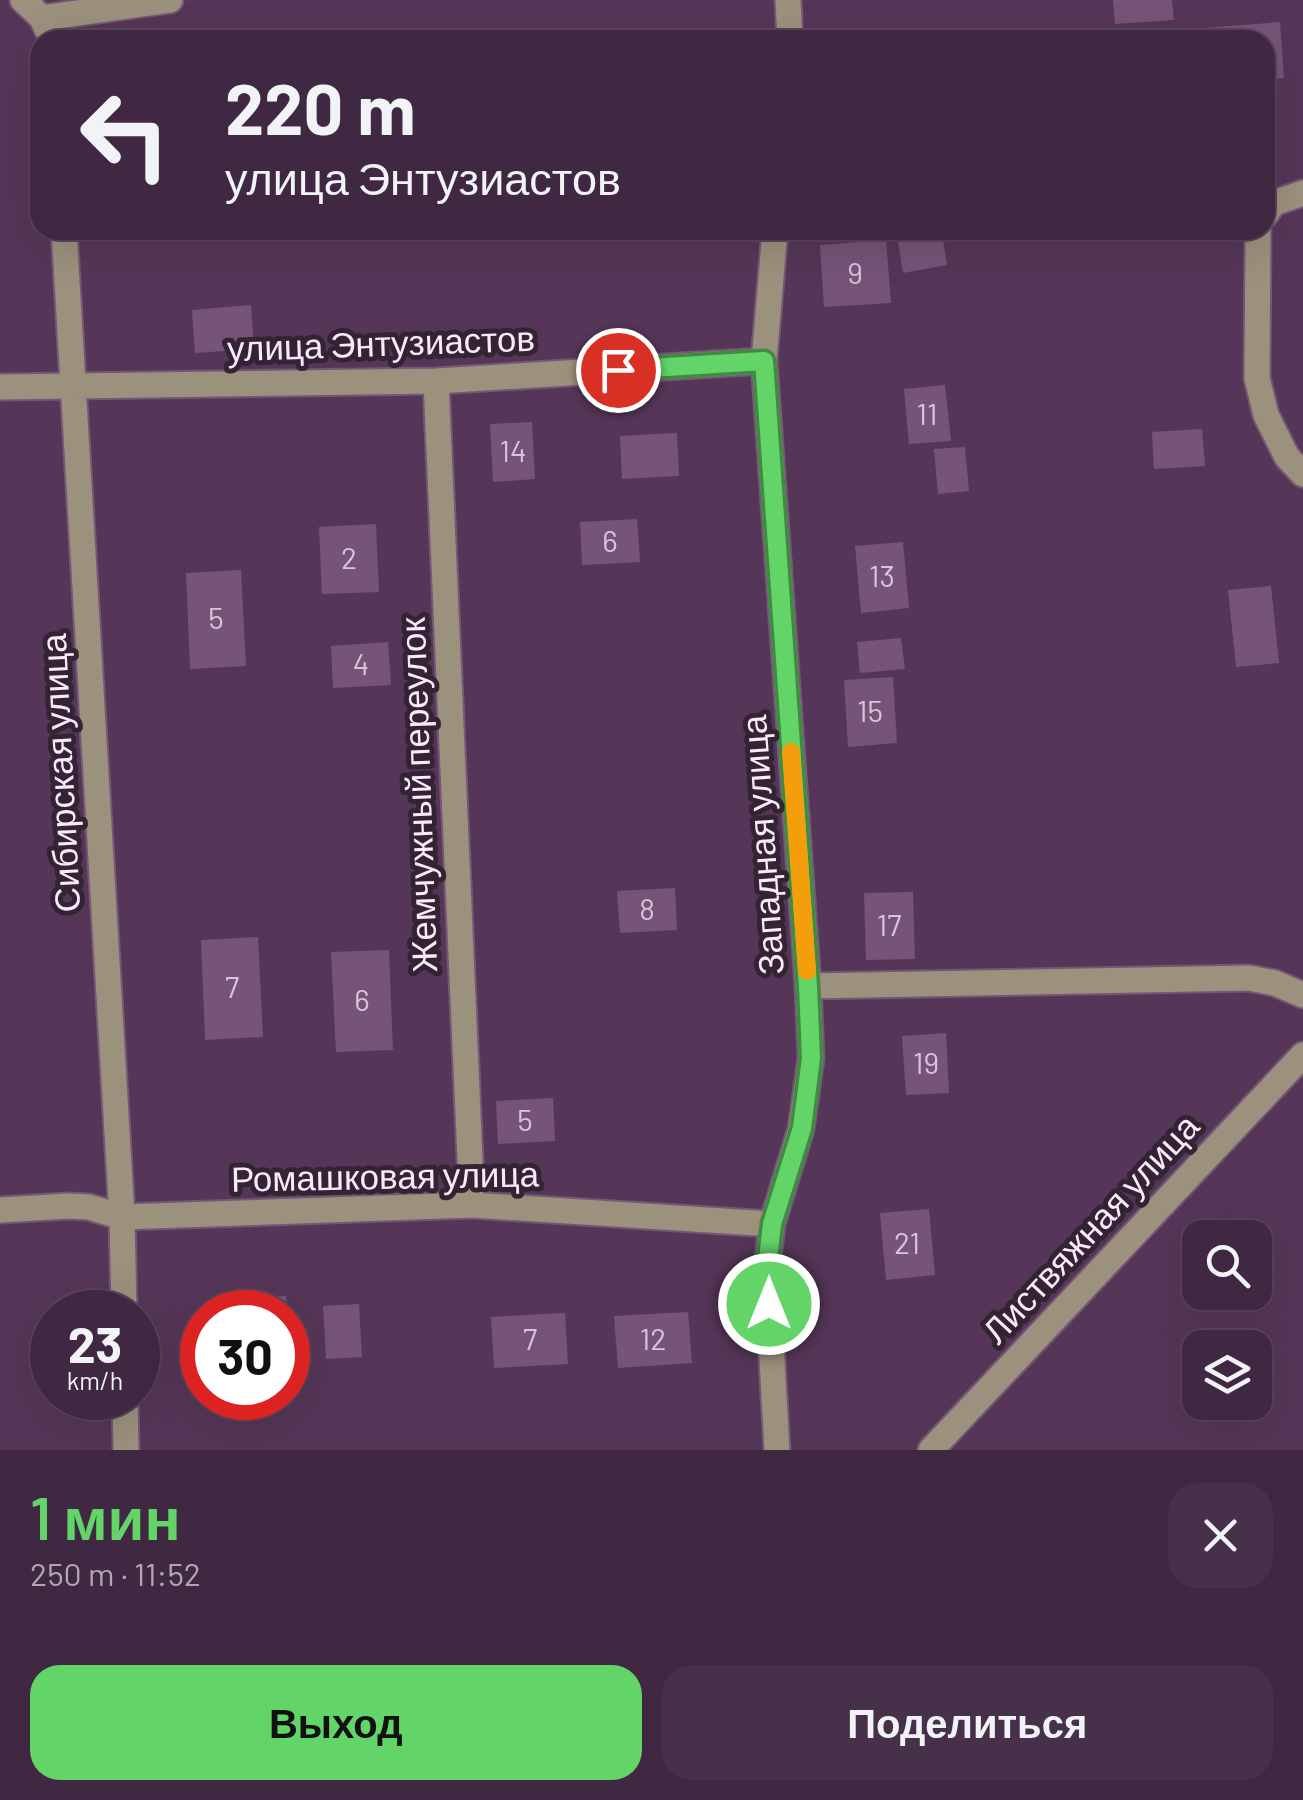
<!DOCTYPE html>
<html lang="ru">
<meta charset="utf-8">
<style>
body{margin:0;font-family:Barlow,sans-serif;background:#473049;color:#f1f3f6;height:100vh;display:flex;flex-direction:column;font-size:38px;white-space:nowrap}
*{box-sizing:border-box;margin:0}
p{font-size:32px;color:#aea6b2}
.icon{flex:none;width:55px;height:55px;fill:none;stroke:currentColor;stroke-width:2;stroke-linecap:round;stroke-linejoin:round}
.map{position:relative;height:1450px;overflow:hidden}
.sheet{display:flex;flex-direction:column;background:#402842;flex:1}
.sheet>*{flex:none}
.guide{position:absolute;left:30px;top:30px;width:1245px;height:210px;border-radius:30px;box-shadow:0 10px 40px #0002,0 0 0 2px #59445b;background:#402842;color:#f1f3f6;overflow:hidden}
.fabs{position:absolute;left:1182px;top:1220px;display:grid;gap:20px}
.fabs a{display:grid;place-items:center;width:90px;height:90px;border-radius:20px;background:#402842;box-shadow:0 10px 40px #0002,0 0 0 2px #59445b;font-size:50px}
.speed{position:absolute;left:30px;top:1290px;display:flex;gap:20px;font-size:50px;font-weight:700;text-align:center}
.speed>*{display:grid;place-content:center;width:130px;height:130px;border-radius:50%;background:#402842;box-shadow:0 10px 40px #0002,0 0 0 2px #59445b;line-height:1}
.speed small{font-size:25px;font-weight:400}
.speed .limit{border:15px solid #d22;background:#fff;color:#111}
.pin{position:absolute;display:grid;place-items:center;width:85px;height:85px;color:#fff;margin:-42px;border:5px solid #fff;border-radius:50%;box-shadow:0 2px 10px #0007}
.me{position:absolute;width:110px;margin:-55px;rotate:0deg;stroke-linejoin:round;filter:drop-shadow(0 0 8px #0008)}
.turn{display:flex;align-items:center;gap:35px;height:210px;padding:0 30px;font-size:45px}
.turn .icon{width:130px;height:130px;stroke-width:2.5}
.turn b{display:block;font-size:70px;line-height:85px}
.round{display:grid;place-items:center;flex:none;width:105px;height:105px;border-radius:30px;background:#473049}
.head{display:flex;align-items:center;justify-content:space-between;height:170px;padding:0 30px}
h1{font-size:60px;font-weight:600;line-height:75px;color:#63d468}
.button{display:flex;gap:20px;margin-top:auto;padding:20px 30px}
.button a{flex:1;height:115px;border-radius:30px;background:#63d468;color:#111;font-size:40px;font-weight:600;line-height:115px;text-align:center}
.button a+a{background:#473049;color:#f1f3f6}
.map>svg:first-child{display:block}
.building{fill:#765478}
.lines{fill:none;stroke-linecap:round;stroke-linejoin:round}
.minor-casing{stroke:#745676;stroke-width:29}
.minor{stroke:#9b917d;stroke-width:25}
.route-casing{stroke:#408a44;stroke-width:25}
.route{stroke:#63d468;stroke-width:18}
.slow{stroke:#f59e0b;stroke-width:18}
.labels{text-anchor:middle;stroke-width:10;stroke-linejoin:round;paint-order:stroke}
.number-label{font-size:30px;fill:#dac3dc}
.street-label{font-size:35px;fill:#fce8fd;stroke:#332434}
</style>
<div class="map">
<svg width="1303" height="1450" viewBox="0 0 1303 1450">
<rect width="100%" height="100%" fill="#563658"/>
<path class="building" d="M1113,0H1172L1174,20L1115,24Z
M1280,22L1284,78L1265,80V40H1205L1204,28Z
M942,234L947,265L903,273L898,242Z
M886,240L891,303L824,307L820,245Z
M251,305L254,349L195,353L192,310Z
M945,385L951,441L909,444L904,389Z
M532,422L535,479L493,482L490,424Z
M1202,429L1205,466L1154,469L1152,432Z
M677,433L679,476L622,479L620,436Z
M965,447L969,491L938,494L934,449Z
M637,519L640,562L582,565L580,522Z
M376,524L379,592L322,594L319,527Z
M903,542L909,608L861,613L855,546Z
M241,570L246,666L190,669L186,573Z
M1271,586L1279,663L1236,667L1228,590Z
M901,638L905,669L860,673L857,642Z
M388,642L391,685L333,688L331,646Z
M893,677L897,743L848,747L844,680Z
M675,888L677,930L620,933L617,891Z
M913,892L915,959L866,960L864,893Z
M258,937L263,1037L205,1040L201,940Z
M389,950L393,1050L336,1052L331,952Z
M946,1033L949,1093L906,1095L902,1036Z
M553,1098L555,1141L498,1144L496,1101Z
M929,1209L935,1275L886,1280L880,1213Z
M286,1296L287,1312H250L249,1298Z
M359,1304L362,1357L326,1359L323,1306Z
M688,1312L692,1363L618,1368L614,1316Z
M565,1313L568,1364L494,1368L491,1317Z"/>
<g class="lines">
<defs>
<path id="minor" d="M23,0L42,18L52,40
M788,0L790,40
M42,18L170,0
M1265,215L1274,203L1303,193
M64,230L122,1217L124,1312
M775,230L764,361L808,986L811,1058L801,1129L772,1224L767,1268L777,1450
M1258,230L1257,378L1266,415L1287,457L1303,474
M436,381L472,1205
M0,387L436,381L764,361
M808,986L1249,978L1275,983L1303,995
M0,1210L68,1206L89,1207L122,1217L472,1205L772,1224
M125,1398L126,1450
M931,1450L1303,1055"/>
</defs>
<use href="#minor" class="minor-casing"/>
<use href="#minor" class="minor"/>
</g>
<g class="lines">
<defs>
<path id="route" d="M618,370L764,361L808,986L811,1058L802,1128L772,1224L767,1268L769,1304"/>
</defs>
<use href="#route" class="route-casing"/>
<use href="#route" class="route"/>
<path class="slow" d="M791,752L807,971"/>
</g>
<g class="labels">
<g class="number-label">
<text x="855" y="284">9</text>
<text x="927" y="425">11</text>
<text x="513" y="462">14</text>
<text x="610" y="552">6</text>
<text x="349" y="569">2</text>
<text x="882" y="587">13</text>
<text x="216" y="629">5</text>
<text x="361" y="675">4</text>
<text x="870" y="722">15</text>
<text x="647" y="920">8</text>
<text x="889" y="936">17</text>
<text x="232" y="998">7</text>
<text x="362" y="1011">6</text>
<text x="926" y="1074">19</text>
<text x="525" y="1131">5</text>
<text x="907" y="1254">21</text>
<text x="530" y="1350">7</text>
<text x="653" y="1350">12</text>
</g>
<g class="street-label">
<text transform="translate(381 344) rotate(-2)" y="12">улица Энтузиастов</text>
<text transform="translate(61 773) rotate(-93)" y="12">Сибирская улица</text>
<text transform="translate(419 795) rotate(-92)" y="12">Жемчужный переулок</text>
<text transform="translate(763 845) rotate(-94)" y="12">Западная улица</text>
<text transform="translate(385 1177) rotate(-1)" y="12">Ромашковая улица</text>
<text transform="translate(1091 1229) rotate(-47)" y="12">Листвяжная улица</text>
</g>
</g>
</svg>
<div class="fabs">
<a><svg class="icon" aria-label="search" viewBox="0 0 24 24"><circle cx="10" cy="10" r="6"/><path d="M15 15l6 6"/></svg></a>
<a><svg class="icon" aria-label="layers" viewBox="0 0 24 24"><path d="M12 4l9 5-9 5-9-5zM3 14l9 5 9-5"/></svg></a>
</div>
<div class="speed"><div>23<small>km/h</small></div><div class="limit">30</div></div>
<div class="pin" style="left:618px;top:370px;background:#d93025"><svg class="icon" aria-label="arrive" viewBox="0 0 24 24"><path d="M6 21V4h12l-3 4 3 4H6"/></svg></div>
<svg class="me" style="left:769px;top:1304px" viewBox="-20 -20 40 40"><circle r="17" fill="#63d468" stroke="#fff" stroke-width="3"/><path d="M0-11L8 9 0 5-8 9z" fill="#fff"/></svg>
<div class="guide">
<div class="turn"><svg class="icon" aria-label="left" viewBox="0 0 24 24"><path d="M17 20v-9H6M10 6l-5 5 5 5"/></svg><div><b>220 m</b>улица Энтузиастов</div></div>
</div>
</div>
<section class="sheet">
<div class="head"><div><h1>1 мин</h1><p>250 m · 11:52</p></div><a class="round"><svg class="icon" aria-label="close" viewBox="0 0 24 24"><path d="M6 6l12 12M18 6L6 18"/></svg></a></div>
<div class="button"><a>Выход</a><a>Поделиться</a></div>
</section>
